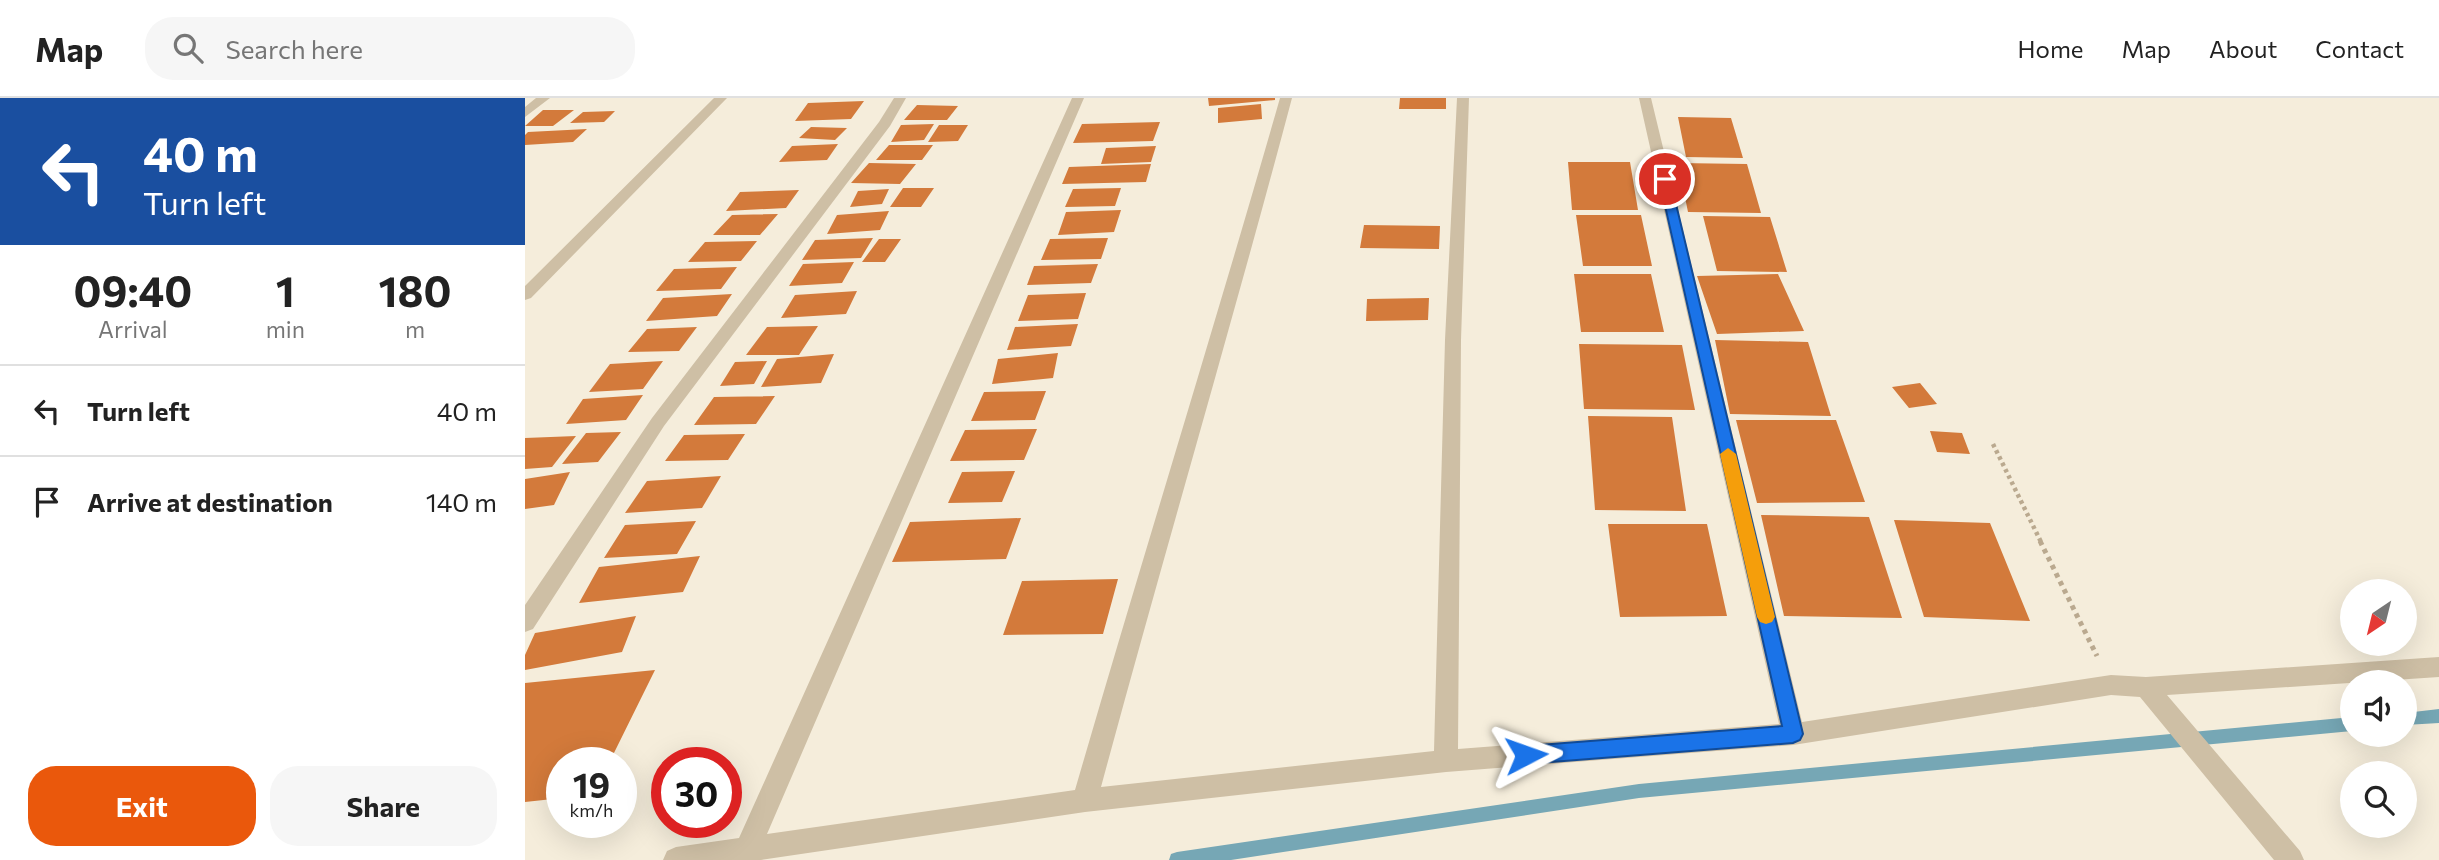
<!DOCTYPE html>
<style>
body{margin:0;font-family:Commissioner,sans-serif;background:#f6f6f6;color:#222;height:100vh;display:flex;flex-direction:column;font-size:26px;white-space:nowrap}
*{box-sizing:border-box;margin:0}
p{font-size:23px;color:#767676}
.icon{flex:none;width:38px;height:38px;fill:none;stroke:currentColor;stroke-width:2;stroke-linecap:round;stroke-linejoin:round}
.map{position:relative;flex:1;overflow:hidden}
.side{display:flex;flex-direction:column;background:#fff;width:525px}
.side>*{flex:none}
.top-card{background:#1a4fa0;color:#fff;overflow:hidden}
.needle{width:46px;rotate:215deg}
.buttons{position:absolute;left:1815px;top:481px;display:grid;gap:14px}
.buttons a{display:grid;place-items:center;width:77px;height:77px;border-radius:50%;background:#fff;box-shadow:0 7px 28px #0002;font-size:35px}
.speed{position:absolute;left:21px;top:649px;display:flex;gap:14px;font-size:35px;font-weight:700;text-align:center}
.speed>*{display:grid;place-content:center;width:91px;height:91px;border-radius:50%;background:#fff;box-shadow:0 7px 28px #0002;line-height:1}
.speed small{font-size:18px;font-weight:400}
.speed .limit{border:10px solid #d22;background:#fff;color:#111}
.pin{position:absolute;display:grid;place-items:center;width:60px;height:60px;color:#fff;margin:-30px;border:4px solid #fff;border-radius:50%;box-shadow:0 2px 7px #0007}
.me{position:absolute;width:77px;margin:-38px;rotate:86deg;stroke-linejoin:round;filter:drop-shadow(0 0 5px #0008)}
.turn{display:flex;align-items:center;gap:24px;height:147px;padding:0 28px;font-size:32px}
.turn .icon{width:91px;height:91px;stroke-width:2.5}
.turn b{display:block;font-size:49px;line-height:60px}
.eta{display:flex;justify-content:space-evenly;align-items:center;height:119px;text-align:center}
.eta b{font-size:42px;font-weight:700;line-height:49px}
.action{display:flex;gap:14px;margin-top:auto;padding:14px 28px}
.action a{flex:1;height:80px;border-radius:28px;background:#ea580c;color:#fff;font-size:28px;font-weight:700;line-height:80px;text-align:center}
.action a+a{background:#f6f6f6;color:#222}
ul{padding:0;list-style:none}
li{display:flex;align-items:center;gap:21px;height:91px;padding:0 28px;border-top:2px solid #e0e0e0}
li div{flex:1}
li b{display:block;font-size:26px}
li em{font-style:normal}
header{display:flex;align-items:center;gap:42px;box-sizing:border-box;height:98px;padding:0 35px;background:#fff;border-bottom:2px solid #e0e0e0}
header strong{font-size:33px}
nav{display:flex;gap:38px;margin-inline-start:auto;font-size:24px}
.search{width:490px;height:63px;background:#f6f6f6;display:flex;align-items:center;gap:18px;box-sizing:border-box;padding:0 24px;border-radius:28px;color:#767676;font-size:26px}
main{display:flex;flex:1;min-height:0}
.map>svg:first-child{display:block}
.lines{fill:none;stroke-linecap:round;stroke-linejoin:round}
.stream{fill:#76a7b5;fill-rule:evenodd}
.building{fill:#d37a3b}
.path-far1{stroke:#baa98f;stroke-width:4.5;stroke-dasharray:3.5 3.5;stroke-linecap:butt}
.path{stroke:#baa98f;stroke-width:5;stroke-dasharray:4.5 4.5;stroke-linecap:butt}
.minor{fill:#cebfa5;fill-rule:evenodd}
.route{fill:#1a73e8;stroke:#114b97;stroke-width:2}
.slow{fill:#f59e0b}
</style>
<header>
<strong>Map</strong>
<div class="search"><svg class="icon" aria-label="search" viewBox="0 0 24 24"><circle cx="10" cy="10" r="6"/><path d="M15 15l6 6"/></svg>Search here</div>
<nav><a>Home</a><a>Map</a><a>About</a><a>Contact</a></nav>
</header>
<main>
<section class="side">
<div class="top-card">
<div class="turn"><svg class="icon" aria-label="left" viewBox="0 0 24 24"><path d="M17 20v-9H6M10 6l-5 5 5 5"/></svg><div><b>40 m</b>Turn left</div></div>
</div>
<div class="eta">
<div><b>09:40</b><p>Arrival</p></div>
<div><b>1</b><p>min</p></div>
<div><b>180</b><p>m</p></div>
</div>
<ul>
<li><svg class="icon" aria-label="left" viewBox="0 0 24 24"><path d="M17 20v-9H6M10 6l-5 5 5 5"/></svg><div><b>Turn left</b></div><em>40 m</em></li>
<li><svg class="icon" aria-label="arrive" viewBox="0 0 24 24"><path d="M6 21V4h12l-3 4 3 4H6"/></svg><div><b>Arrive at destination</b></div><em>140 m</em></li>
</ul>
<div class="action"><a>Exit</a><a>Share</a></div>
</section>
<div class="map">
<svg width="1914" height="762" viewBox="0 0 1914 762">
<rect width="100%" height="100%" fill="#f5eddb"/>
<g class="lines">
<path class="stream" d="M1914,611V625L1880,627V615Z
M1827,619V633L1114,700L706,762H644L646,756L652,754L1114,686Z"/>
</g>
<path class="building" d="M683,0H750V2L684,8Z
M875,0H921V11H874Z
M339,3L326,21L270,23L283,5Z
M736,6L737,21L693,25V10Z
M392,7L433,8L422,22H379Z
M18,12H49L28,28H0Z
M90,13L79,24L45,25L58,14Z
M1153,19L1206,20L1218,60L1161,59Z
M635,24L628,43L548,45L557,26Z
M409,26L399,42L366,44L376,27Z
M414,27H443L433,43L403,44Z
M286,29L322,30L310,42L274,40Z
M62,31L48,44L0,47V37L3,34Z
M313,46L302,62L254,64L267,48Z
M364,47H408L397,62H351Z
M631,48L626,64L576,66L581,50Z
M1043,64H1105L1113,112H1047Z
M344,65L391,66L375,86L326,85Z
M1153,65L1222,66L1236,115L1163,114Z
M626,66L621,84L537,86L544,69Z
M378,90H409L396,109H365Z
M596,90L590,108L540,109L548,91Z
M364,91L357,106L325,109L333,93Z
M274,92L261,110L201,113L215,94Z
M596,112L589,134L533,137L541,114Z
M364,113L355,132L302,136L312,117Z
M253,116L235,137H188L207,117Z
M1051,117H1116L1127,168H1058Z
M1178,118L1245,119L1262,174L1192,173Z
M839,127L915,128L914,151L835,150Z
M348,140L336,160L277,162L290,142Z
M583,140L576,161L516,162L525,141Z
M354,141H376L360,164H337Z
M232,143L216,163L163,164L180,144Z
M329,164L317,185L264,188L278,166Z
M573,166L566,185L502,187L509,168Z
M212,169L196,191L131,193L149,171Z
M1049,176H1126L1139,234H1056Z
M1253,176L1279,233L1192,236L1172,178Z
M332,193L321,216L256,220L270,197Z
M561,195L553,221L493,223L503,197Z
M207,196L192,218L121,223L138,200Z
M904,200L903,222L841,223L842,201Z
M553,226L546,248L482,252L490,229Z
M293,228L274,257H221L242,229Z
M172,229L154,253L103,254L122,231Z
M1190,242L1283,244L1306,318L1205,316Z
M1054,246L1157,247L1170,312L1059,311Z
M533,255L528,280L467,286L473,261Z
M309,256L296,285L236,289L252,261Z
M138,263L118,291L64,294L85,266Z
M242,263L229,286L195,288L210,264Z
M1395,285L1412,306L1384,310L1367,289Z
M521,293L510,322L446,323L459,294Z
M118,297L101,322L41,326L58,301Z
M250,298L231,326L169,327L189,299Z
M1063,318L1147,319L1161,413L1070,412Z
M1211,322H1311L1340,404L1232,405Z
M512,331L499,362L425,363L440,332Z
M1405,333L1437,335L1445,356L1412,354Z
M96,334L73,364L37,366L61,335Z
M220,336L203,362L140,363L159,337Z
M51,338L27,369L0,371V340Z
M490,373L477,404L423,405L437,374Z
M45,374L29,407L0,411V381Z
M196,378L177,410L100,415L122,383Z
M1236,417L1344,419L1377,520L1259,518Z
M496,420L481,461L367,464L385,424Z
M1369,422L1465,425L1505,523L1399,519Z
M171,423L152,456L79,460L100,427Z
M1083,426H1182L1202,518L1095,519Z
M175,458L158,494L54,505L74,469Z
M593,481L578,536L478,537L497,483Z
M111,518L97,554L0,572V557L10,535Z
M130,572L84,665H37V700L0,704V585Z"/>
<g class="lines">
<path class="path-far1" d="M1468,346L1516,444"/>
<path class="path" d="M1515,443L1572,558"/>
<path class="minor" d="M11,0H25L0,19V9Z
M189,0H202L6,200L0,202V188Z
M369,0H381L365,28L139,328L8,531L0,534V507L127,320L354,24Z
M547,0H559L242,736L550,692C617,461 689,231 755,0H767C706,230 638,459 576,689L909,653L920,242L932,0H944L936,242L933,651L1254,626L1114,0H1126L1277,624L1586,577L1621,579L1914,559V579L1642,597L1775,753L1779,762H1749L1615,599L1586,597L1268,647L921,674L560,714L236,762H138L142,753L151,749L214,740Z"/>
</g>
<path class="route" d="M1136,78L1145,81L1278,636L1275,642L1268,645L1001,666L994,663L991,657L994,651L1001,648L1257,628L1134,81Z"/>
<path class="slow" d="M1203,350L1211,356L1250,519L1247,524L1241,526L1235,524L1232,519L1195,356Z"/>
</svg>
<div class="buttons">
<a><svg class="needle" viewBox="-14 -14 28 28"><path d="M0-13l5 13h-10z" fill="#e53935"/><path d="M0 13l5-13h-10z" fill="#767676"/></svg></a>
<a><svg class="icon" aria-label="sound" viewBox="0 0 24 24"><path d="M4 9h4l5-4v14l-5-4H4zM17 9q2 3 0 6"/></svg></a>
<a><svg class="icon" aria-label="search" viewBox="0 0 24 24"><circle cx="10" cy="10" r="6"/><path d="M15 15l6 6"/></svg></a>
</div>
<div class="speed"><div>19<small>km/h</small></div><div class="limit">30</div></div>
<div class="pin" style="left:1140px;top:81px;background:#d93025"><svg class="icon" aria-label="arrive" viewBox="0 0 24 24"><path d="M6 21V4h12l-3 4 3 4H6"/></svg></div>
<svg class="me" style="left:1001px;top:657px" viewBox="-20 -20 40 40"><path d="M0-17L14 15 0 8-14 15z" fill="#1a73e8" stroke="#fff" stroke-width="4"/></svg>
</div>
</main>
